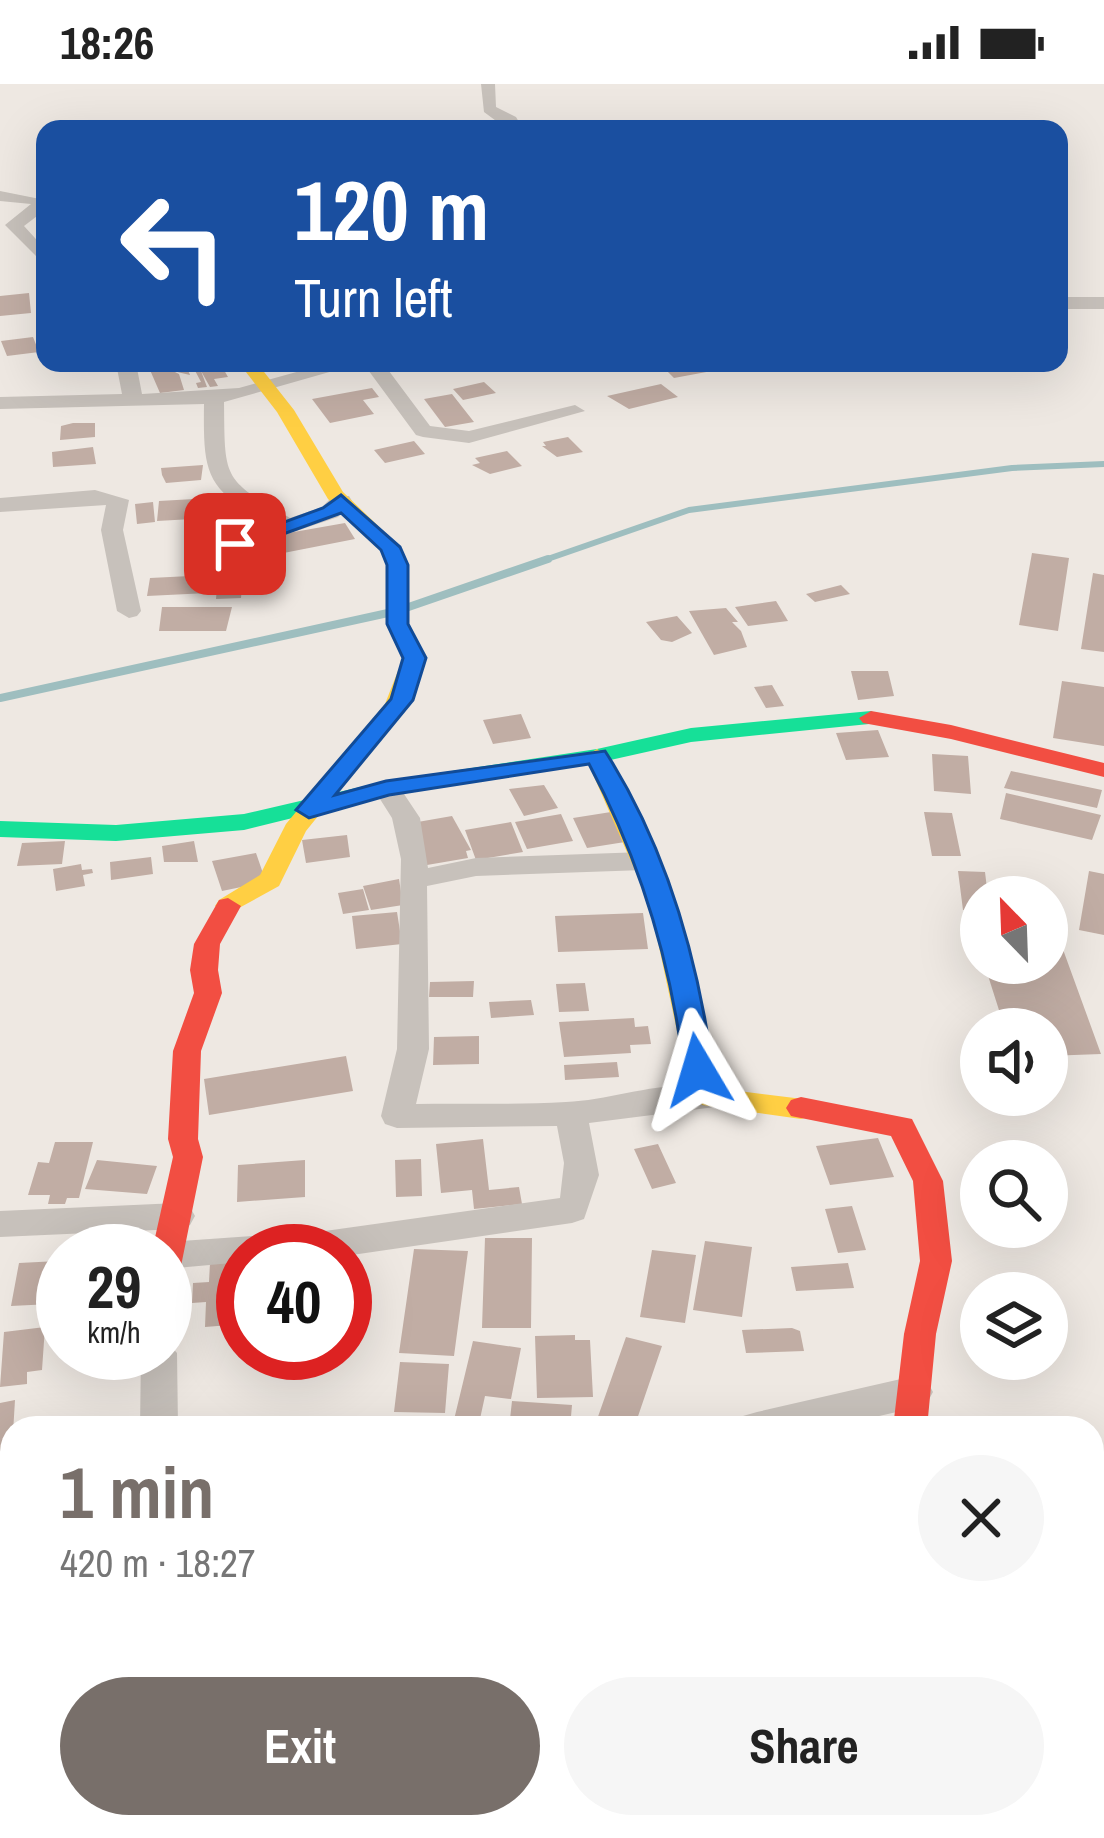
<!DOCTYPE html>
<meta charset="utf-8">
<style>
body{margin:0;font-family:"Archivo Narrow",sans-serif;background:#f6f6f6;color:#222;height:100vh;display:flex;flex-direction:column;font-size:45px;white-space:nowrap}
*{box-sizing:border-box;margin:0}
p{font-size:39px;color:#767676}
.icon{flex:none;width:66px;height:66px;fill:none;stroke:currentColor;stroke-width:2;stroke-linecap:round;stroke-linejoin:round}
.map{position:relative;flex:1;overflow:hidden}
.panel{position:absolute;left:0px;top:1332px;width:1104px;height:423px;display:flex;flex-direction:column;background:#fff;border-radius:36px 36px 0 0;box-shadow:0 12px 48px #0002}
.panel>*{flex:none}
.guide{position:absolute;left:36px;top:36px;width:1032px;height:252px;border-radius:24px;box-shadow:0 12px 48px #0002;background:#1a4fa0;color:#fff;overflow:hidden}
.needle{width:78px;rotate:337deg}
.tools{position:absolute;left:960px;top:792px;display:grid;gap:24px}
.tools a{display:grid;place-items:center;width:108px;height:108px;border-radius:50%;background:#fff;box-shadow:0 12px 48px #0002;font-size:60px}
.speed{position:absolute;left:36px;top:1140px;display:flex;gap:24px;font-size:60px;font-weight:700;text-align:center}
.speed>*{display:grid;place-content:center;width:156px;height:156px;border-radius:50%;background:#fff;box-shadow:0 12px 48px #0002;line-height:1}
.speed small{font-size:30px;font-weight:400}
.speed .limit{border:18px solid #d22;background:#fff;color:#111}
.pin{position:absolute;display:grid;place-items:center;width:102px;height:102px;color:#fff;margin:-51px;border-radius:24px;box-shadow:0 6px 18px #0006}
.me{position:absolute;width:132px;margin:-66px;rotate:353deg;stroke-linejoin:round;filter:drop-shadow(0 0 9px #0008)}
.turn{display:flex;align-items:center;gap:42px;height:252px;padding:0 60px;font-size:54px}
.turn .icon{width:156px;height:156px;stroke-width:2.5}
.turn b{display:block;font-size:84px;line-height:102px}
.round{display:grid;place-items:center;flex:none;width:126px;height:126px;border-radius:63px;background:#f6f6f6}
.head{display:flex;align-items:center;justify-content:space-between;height:204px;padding:0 60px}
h1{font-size:72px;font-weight:800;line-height:90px;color:#786f6a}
.action{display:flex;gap:24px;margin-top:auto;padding:24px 60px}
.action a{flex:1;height:138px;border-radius:72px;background:#786f6a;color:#fff;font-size:48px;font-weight:800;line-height:138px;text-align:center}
.action a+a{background:#f6f6f6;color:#222}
.status{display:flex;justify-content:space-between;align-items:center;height:84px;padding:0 60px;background:#fff;direction:ltr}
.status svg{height:33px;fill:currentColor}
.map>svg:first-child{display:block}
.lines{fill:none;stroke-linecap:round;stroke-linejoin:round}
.stream-far1{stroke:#9ebebf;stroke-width:6}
.stream{stroke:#9ebebf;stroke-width:8}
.building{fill:#c1ada4}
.street{fill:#c7c1bb;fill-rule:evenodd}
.fast{fill:#16e098;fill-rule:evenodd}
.slow{fill:#ffcf43;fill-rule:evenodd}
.jam{fill:#f24e42;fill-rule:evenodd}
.route{fill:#1a73e8;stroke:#114b97;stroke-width:3}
</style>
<div class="status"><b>18:26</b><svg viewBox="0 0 49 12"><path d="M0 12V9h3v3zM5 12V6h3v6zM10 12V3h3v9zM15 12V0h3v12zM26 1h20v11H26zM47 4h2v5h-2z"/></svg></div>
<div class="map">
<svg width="1104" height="1754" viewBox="0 0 1104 1754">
<rect width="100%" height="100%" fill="#eee8e2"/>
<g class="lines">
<path class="stream-far1" d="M539,478L689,426L1012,384L1104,380"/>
<path class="stream" d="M0,614L397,527L548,475"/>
</g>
<path class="building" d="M29,209L31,229L0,232V212Z
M33,253L39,268L7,272L1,257Z
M166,279H185L190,291L173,287L179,290L184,306L160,309L150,286L168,284Z
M191,279H220L228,293L214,295L218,302L210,303L201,287L207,303L198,304L196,299L201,298Z
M683,279H723L728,284L674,294L663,283Z
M484,298L496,309L463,316L453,305Z
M661,300L678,313L629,325L607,312Z
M372,304L379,313L363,316L374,330L330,339L312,315Z
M452,310L474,338L445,343L424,315Z
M73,339H95V353L60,356L61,342Z
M568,353L583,368L557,373L542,362H546L543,358Z
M414,357L425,370L385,379L374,366Z
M93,363L96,380L53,383L52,368Z
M507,367L522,382L490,390L472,381L480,379L475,374Z
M203,381L201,396L166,399L162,391L161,384Z
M229,413L228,433L157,437L159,417Z
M153,418L155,438L137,440L135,420Z
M345,439L355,455L258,474L249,456Z
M1032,469L1069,474L1058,547L1019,541Z
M1093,489L1104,491V568L1081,565Z
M210,491L208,509L147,512L150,494Z
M242,491L241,500L224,501L242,502L241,514L216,515L218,492Z
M841,501L850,510L815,518L806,510Z
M776,517L788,537L748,542L735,523Z
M162,523H232L226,547H159Z
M726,524L738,538H732L741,547L747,563L714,571L689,527Z
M677,532L692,549L672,558L661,556L646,538Z
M851,587H888L894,612L858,616Z
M1062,597L1104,603V662L1053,654Z
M772,601L784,622L766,624L754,603Z
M521,630L531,654L493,660L483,636Z
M878,646L889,673L846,676L836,649Z
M932,670L968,672L971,710L934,707Z
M1011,687L1102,706L1097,724L1004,704Z
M544,701L558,724L524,732L509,705Z
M1006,709L1101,731L1092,756L1000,735Z
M611,728L625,758L587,764L573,734Z
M924,728L952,729L961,772H932Z
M561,730L573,757L527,765L515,738Z
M452,732L471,766L466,767L468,774L427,781L412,739Z
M511,738L523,768L476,776L465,746Z
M347,751L350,773L306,779L302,756Z
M65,757L62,780L17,782L22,759Z
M194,757L198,778H164L162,762Z
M256,769L266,798L222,807L212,777Z
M151,773L153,790L111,796L110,778Z
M81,780L82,786L92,785L93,789L83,791L85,802L56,807L53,785Z
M958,787L985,788L988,813H981V827L963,826Z
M1089,787L1104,790V851L1079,846Z
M399,795L403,821L371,826L363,802Z
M363,805L369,826L343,830L338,809Z
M397,828L402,860L356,865L352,832Z
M643,829L648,865L558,868L555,832Z
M1061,860L1101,970L1047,972V945H1005L984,879H1047V861Z
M474,897L473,913H429L430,898Z
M585,899L589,927L559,928L556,900Z
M531,916L534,931L491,934L489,918Z
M634,934L635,943L648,942L651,960L630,961L631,969L564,973L559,938Z
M479,952V980L433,981L434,953Z
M346,972L353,1007L209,1031L204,995Z
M617,978L619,993L565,996L564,981Z
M878,1054L894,1093L830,1101L816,1062Z
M483,1055L489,1106L519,1103L522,1120L474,1125L472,1106L441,1109L436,1060Z
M55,1058H93L79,1114H67L65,1120H48L50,1111H28L38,1078L49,1079Z
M658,1060L676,1099L652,1105L634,1065Z
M421,1075L422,1112L396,1113L395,1076Z
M97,1076L157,1082L147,1110L85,1105Z
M305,1076V1113L237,1118L238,1081Z
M852,1122L866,1166L838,1169L825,1125Z
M485,1154H532L531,1244H482Z
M705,1157L752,1163L742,1233L693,1226Z
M414,1165L468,1167L454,1272L399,1269Z
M652,1166L696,1171L685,1239L640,1233Z
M243,1176V1240L205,1243L206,1218L192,1219L193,1199L209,1198L210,1179Z
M58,1177L51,1220L11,1222L19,1179Z
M848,1179L854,1204L796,1207L791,1183Z
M45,1243L42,1286L27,1288V1300L0,1303L4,1248Z
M792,1244L800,1247L804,1267L746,1269L742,1246Z
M575,1251V1256H590L593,1313L537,1314L535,1252Z
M626,1253L662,1262L634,1344H594Z
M473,1257L521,1264L511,1315L485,1312L478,1344H452Z
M279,1269H340L339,1275L278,1277Z
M400,1278L449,1280L445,1329L394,1328Z
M15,1316L12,1365L0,1367V1319Z
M512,1317L572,1321L570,1344H509Z
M12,1428V1467L0,1463V1447Z
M203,1743H220L223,1754L174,1753Z
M231,1743H285L286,1744L254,1754H233Z
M873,1743H920V1754H873Z
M935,1743L1007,1746L1008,1754H936Z"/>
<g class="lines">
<path class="street" d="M481,0H495L496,23L516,33L523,45H507L484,28Z
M0,107L45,116V126L24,142L45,165V181L5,141L31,120L0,117Z
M1059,213H1104V225H1059Z
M116,279H136L142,310L239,304L329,279H361L224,318C225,395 222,395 290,434L322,423L333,412H349L352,417L338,433L243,465L228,490H212L208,485L226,455L269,441C206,404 203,392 204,320L0,325V313L122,310Z
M363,279H383L430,342L469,347L575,321L585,327L469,359L423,353L416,351Z
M95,406L129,416L123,446L141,527L137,532L129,534L117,527L101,446L106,421L0,428V414Z
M386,696L396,698L420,734L428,784L476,774L644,768L658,777L644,786L476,792L427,802L429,965L416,1020C466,1019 516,1021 566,1018C617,1016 673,991 723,1006L728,1014L723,1022L589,1039L599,1091L584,1135L572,1139L345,1172V1167H243V1178L165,1185V1167H152L167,1158L325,1147L560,1114L564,1079L557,1042L397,1044L385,1040L381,1032L397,965L401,775L392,734L373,704Z
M178,1119L190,1123L195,1132L190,1141L178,1145L0,1153V1127Z
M165,1256L177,1269L178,1344H140L141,1269H165Z
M914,1292L927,1297L933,1308L927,1319L914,1324L827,1344H738L743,1332L757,1328Z
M1092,1595L1104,1600V1718L1092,1713Z
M138,1743H184L183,1754H137Z
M564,1743H610L611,1754H565Z
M829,1743H875L873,1754H827Z"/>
<path class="fast" d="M871,627L883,634L879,639L691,658L597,679L386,711L244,746L116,757L0,753V737L116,741L244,730L386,697L597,665L691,644Z"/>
<path class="slow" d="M239,279H257L294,326L343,408L400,463L408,481L409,540L425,574L407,622L306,747L279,802L228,830L215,822L219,816L260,791L286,740L385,620L403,574L387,540L388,481L381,466L328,415L277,328Z
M597,665L609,672L676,821L711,975L723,1005L811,1016L816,1024L811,1032L801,1035L702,1021L683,975L650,821L585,672Z"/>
<path class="jam" d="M871,627L951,641L1104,679V693L951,655L863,639L859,634Z
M228,814L241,822L220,860L218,886L222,909L201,967L198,1055L203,1073L181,1182L176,1191L165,1195V1167H152L173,1073L168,1055L173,967L194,909L190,886L194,860L219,816Z
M801,1013L912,1035L943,1097L952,1177L936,1250L927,1344H893L904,1250L920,1177L913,1097L891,1052L791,1032L786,1024L791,1016Z"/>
</g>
<path class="route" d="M341,411L400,463L408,481V540L426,574L413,616L335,711L386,697L605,667C666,762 698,875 713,986L708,993H688L684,986C671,878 640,776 589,680L389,711L309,734L296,726L391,615L403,574L387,540V481L381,466L341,429L242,465L224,460L323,424Z"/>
</svg>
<div class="tools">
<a><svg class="needle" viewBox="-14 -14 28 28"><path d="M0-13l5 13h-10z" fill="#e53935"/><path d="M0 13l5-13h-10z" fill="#767676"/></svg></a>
<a><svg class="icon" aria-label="sound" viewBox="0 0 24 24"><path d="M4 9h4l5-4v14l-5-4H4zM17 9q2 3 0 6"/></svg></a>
<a><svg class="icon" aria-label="search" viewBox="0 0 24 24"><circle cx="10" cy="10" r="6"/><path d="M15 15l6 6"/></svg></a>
<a><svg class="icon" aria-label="layers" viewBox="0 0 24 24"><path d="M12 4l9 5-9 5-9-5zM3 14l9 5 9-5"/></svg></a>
</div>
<div class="speed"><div>29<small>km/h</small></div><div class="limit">40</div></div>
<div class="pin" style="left:235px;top:460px;background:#d93025"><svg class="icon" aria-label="arrive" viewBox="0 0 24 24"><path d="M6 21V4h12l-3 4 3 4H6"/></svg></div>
<svg class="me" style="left:698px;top:986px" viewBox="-20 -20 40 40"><path d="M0-17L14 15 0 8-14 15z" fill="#1a73e8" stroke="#fff" stroke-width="4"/></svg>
<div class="guide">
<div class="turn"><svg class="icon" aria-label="left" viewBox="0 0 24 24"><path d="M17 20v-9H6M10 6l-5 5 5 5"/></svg><div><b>120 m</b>Turn left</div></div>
</div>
<section class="panel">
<div class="head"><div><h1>1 min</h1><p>420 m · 18:27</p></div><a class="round"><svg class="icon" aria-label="close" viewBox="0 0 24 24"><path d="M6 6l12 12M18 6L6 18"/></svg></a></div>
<div class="action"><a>Exit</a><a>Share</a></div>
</section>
</div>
